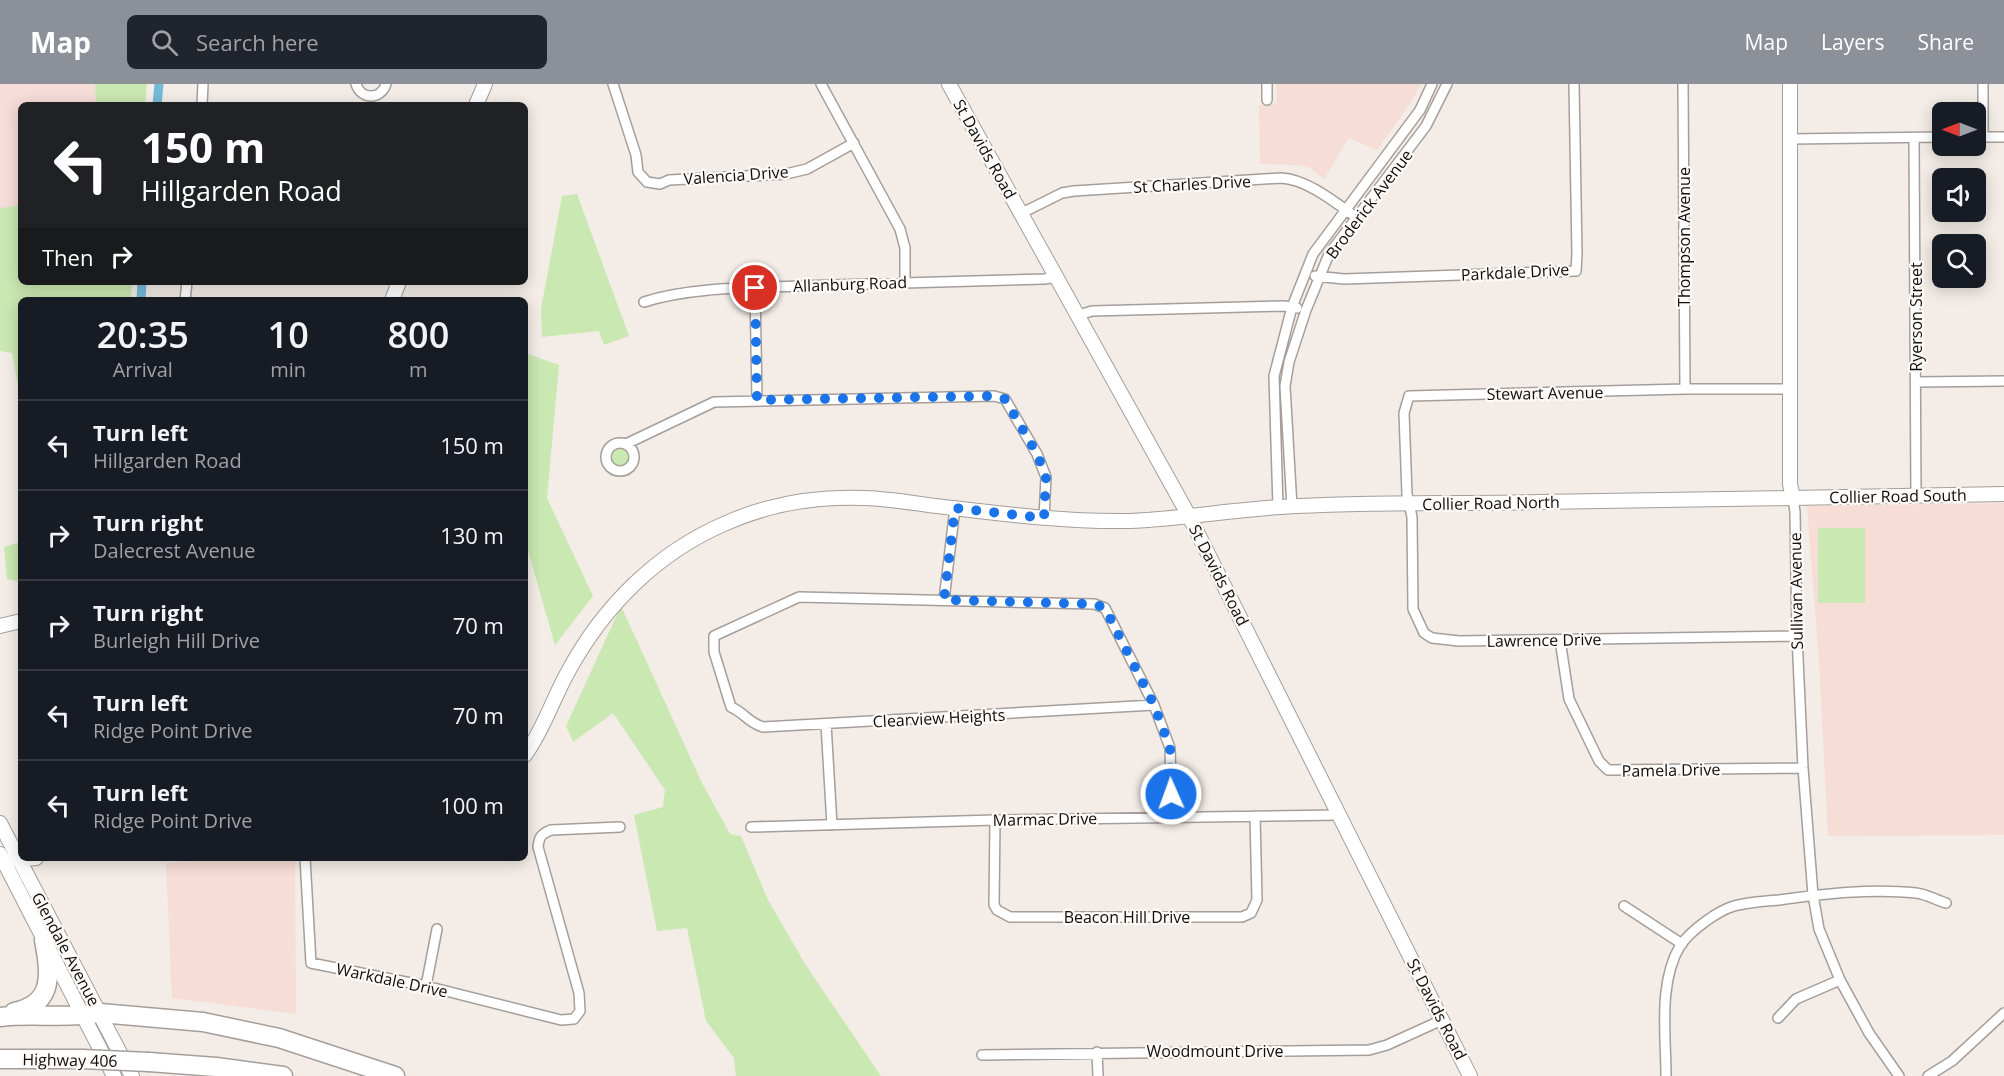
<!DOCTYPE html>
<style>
body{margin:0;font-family:"Open Sans",sans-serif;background:#20242c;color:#f1f3f6;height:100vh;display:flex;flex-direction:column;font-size:22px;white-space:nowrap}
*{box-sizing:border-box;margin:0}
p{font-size:20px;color:#9ea1a6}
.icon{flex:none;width:33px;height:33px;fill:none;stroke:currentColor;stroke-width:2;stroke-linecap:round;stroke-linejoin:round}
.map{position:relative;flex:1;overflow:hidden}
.details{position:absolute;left:18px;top:213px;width:510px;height:564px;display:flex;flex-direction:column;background:#171b24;border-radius:9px;box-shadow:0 3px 15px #0003}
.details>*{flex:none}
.banner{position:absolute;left:18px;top:18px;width:510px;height:183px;border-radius:9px;box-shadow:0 3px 15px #0003;background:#202124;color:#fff;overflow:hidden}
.needle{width:39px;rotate:270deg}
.controls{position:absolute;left:1932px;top:18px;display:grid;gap:12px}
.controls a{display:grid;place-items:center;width:54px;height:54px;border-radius:9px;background:#171b24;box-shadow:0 3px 15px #0003;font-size:30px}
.pin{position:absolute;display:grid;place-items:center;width:51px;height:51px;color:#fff;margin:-26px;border:3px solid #fff;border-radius:50%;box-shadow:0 2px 6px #0007}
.me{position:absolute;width:66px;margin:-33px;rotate:358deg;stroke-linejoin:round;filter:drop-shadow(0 0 4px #0008)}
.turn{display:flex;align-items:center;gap:21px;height:126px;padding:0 24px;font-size:27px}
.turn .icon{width:78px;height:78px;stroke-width:2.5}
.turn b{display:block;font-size:42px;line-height:51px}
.then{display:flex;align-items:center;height:57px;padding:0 24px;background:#0003;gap:12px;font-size:22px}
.eta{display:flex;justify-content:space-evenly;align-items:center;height:102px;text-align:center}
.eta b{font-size:36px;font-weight:600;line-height:42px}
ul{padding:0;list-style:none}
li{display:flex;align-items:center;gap:18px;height:90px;padding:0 24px;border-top:2px solid #363941}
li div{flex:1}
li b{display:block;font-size:22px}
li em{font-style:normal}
header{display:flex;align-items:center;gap:36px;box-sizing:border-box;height:84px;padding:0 30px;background:#8c9099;color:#fff}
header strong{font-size:28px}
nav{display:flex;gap:33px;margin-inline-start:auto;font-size:21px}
.search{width:420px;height:54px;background:#20242c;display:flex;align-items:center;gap:15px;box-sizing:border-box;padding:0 21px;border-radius:9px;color:#9ea1a6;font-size:22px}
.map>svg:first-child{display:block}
.industrial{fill:#f7ddd9}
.education{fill:#f6ddd5}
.green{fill:#cae8b2}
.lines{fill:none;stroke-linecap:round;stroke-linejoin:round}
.canal{stroke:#75b9d9;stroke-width:9}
.street-casing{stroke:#a59e9a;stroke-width:12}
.secondary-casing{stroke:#a59e9a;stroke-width:16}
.highway-casing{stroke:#a59e9a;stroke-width:21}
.street{stroke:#fff;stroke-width:9}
.secondary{stroke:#fff;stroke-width:14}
.highway{stroke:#fff;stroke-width:18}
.highway-bridge-casing{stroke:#a59e9a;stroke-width:21;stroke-linecap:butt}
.highway-bridge{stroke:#fff;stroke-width:18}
.route{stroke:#1a73e8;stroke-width:10;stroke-dasharray:0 18}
.labels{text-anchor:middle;stroke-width:4.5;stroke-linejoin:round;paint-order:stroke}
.street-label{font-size:16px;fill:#100e0d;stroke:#fefaf7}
</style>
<header>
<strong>Map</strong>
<div class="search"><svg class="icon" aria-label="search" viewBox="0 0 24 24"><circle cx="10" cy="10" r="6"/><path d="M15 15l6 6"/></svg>Search here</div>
<nav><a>Map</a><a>Layers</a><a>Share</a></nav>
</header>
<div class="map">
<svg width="2004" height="992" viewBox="0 0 2004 992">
<rect width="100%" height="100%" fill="#f3ece7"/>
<path class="industrial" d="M0,0H95L96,21H21V121L0,124Z"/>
<path class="education" d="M1276,0H1421L1412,17L1377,66L1349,54L1324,95L1310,84L1297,81L1260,80L1259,21L1277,19Z
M2004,419V751L1828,752L1819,577L1807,422Z
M236,774H295L296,930L172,914L166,779Z"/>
<path class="green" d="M95,0H147L145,21H96Z
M577,110L629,252L604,261L599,247L542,253L541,225L562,112Z
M21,121V198H132L131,216H21V319L12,269L0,267V124Z
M525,269L559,281L547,414L593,512L555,561L525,456Z
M611 373a9 9 0 1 1 18 0a9 9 0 1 1-18 0Z
M1818,444H1865V519H1818Z
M21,458V498L7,495L4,463Z
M621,522L702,699L730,750L741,752L768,816L805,880L881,992H736L734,974L706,937L687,844L657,847L634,731L663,723L665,706L613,629L573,658L566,642Z"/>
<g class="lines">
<path class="canal" d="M157,21L159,0
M141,216L142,198"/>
<defs>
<path id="street" d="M356,0C361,16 381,16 386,0
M613,0L636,71L638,88L647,98L660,100L669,96L786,90L807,85L854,59
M821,0L900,145L905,164V198
M1267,0V16
M1683,0L1685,305
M1983,0V53
M202,21L203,0
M1976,53H2004
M1914,54L1916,412
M1790,55L1942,53
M1022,129L1062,109L1074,107L1281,94C1307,95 1336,119 1357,134
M1315,192L1344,195L1576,187L1577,170L1574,0
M755,204L757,316
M185,216L187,198
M644,218C690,203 749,204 798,202C880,199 962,197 1044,195L1058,193
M1079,231L1092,227L1284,222L1297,224
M1916,298L2004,297
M1791,305H1685L1409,312L1404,329L1407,410L1412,433L1413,525L1424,549L1432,554L1459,557L1797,552
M606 373a14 14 0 1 1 28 0a14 14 0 1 1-28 0Z
M626,360L714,318L994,312L1005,315L1037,370L1046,393L1044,434
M1793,414L1795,428L1797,552L1803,684L1813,811L1819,845L1840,896L1869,949L1899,992
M1278,423L1274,292L1292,223L1313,170L1420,26L1432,0
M1292,423L1285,302L1289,278L1306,226L1329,170L1426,42L1447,0
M944,516L955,424
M1560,556L1569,615L1599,677L1608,686L1803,684
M1154,621L763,643C747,638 745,629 731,623L714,568V552L799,513L1094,520L1105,524L1154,621L1170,664L1172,733
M826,640L832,741
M995,736L994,821L997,826L1010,833H1242L1251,829L1257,816L1255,732
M751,743L995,736L1339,731
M305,774L311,879L426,902L561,936L574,935L580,927L579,909L538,763C539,753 541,750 551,746L620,743
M1624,822L1682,860
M426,902L437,845
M1778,934L1796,915L1840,896
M1097,968L1098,992
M982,971L1369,966L1387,961L1442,936
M1666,992C1666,951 1658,899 1680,862C1690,847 1717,827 1734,822C1748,818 1765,817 1779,816C1822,810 1872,804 1916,809C1926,810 1936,816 1946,819
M1928,992L1952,977L2004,929"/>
<path id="secondary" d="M949,0L1189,432L1470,992
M1790,0V400L1793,414
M476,21L485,0
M392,216L399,198
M0,542L21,537
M525,671C544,645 553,614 569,586C604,522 657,469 724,440C768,420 817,412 865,414C894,415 924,421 953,424C1011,431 1070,438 1129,437C1180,435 1230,426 1281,423C1366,418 1452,420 1538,418C1693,416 1849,413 2004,410
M0,739L132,992
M0,770L114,992
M11,776L36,774"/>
<path id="highway" d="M14,928C55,920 50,889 44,856
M0,933C33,929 67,935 100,929L203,938L279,954L395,992
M0,975H82
M149,978L216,983L283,992"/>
</defs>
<use href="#street" class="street-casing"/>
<use href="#secondary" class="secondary-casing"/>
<use href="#highway" class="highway-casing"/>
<use href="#street" class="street"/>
<use href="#secondary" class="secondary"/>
<use href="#highway" class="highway"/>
<defs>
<path id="highway-bridge" d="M82,975L149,978"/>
</defs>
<use href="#highway-bridge" class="highway-bridge-casing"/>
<use href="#highway-bridge" class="highway-bridge"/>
</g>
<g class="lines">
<path class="route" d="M755,204L757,316L994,312L1005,315L1037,370L1046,393L1044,434L955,424L944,516L1094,520L1105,524L1154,621L1170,664L1171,710"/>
</g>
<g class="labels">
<g class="street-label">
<text transform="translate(985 65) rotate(61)" y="6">St Davids Road</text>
<text transform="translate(736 91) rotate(-4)" y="6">Valencia Drive</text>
<text transform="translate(1192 100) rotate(-3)" y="6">St Charles Drive</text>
<text transform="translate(1369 120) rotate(-53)" y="6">Broderick Avenue</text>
<text transform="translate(1684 153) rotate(-90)" y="6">Thompson Avenue</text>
<text transform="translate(1515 188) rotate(-3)" y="6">Parkdale Drive</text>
<text transform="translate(850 200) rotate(-2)" y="6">Allanburg Road</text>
<text transform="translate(1916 233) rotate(-90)" y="6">Ryerson Street</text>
<text transform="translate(1545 309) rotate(-1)" y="6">Stewart Avenue</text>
<text transform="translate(1898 412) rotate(-1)" y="6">Collier Road South</text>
<text transform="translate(1491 419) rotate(-1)" y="6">Collier Road North</text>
<text transform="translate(1219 491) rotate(63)" y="6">St Davids Road</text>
<text transform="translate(1796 507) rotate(-91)" y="6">Sullivan Avenue</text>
<text transform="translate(1544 556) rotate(-1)" y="6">Lawrence Drive</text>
<text transform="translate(939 634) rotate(-3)" y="6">Clearview Heights</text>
<text transform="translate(1671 686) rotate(-1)" y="6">Pamela Drive</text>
<text transform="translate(1045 735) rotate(-1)" y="6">Marmac Drive</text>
<text x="1127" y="839">Beacon Hill Drive</text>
<text transform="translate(66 865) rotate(62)" y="6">Glendale Avenue</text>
<text transform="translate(392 896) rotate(12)" y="6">Warkdale Drive</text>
<text transform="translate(1437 925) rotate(63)" y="6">St Davids Road</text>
<text x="1215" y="973">Woodmount Drive</text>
<text transform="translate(70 976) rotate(1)" y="6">Highway 406</text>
</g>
</g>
</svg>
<div class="controls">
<a><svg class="needle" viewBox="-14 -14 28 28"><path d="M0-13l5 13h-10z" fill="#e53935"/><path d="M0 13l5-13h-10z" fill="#9ea1a6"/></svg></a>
<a><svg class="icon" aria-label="sound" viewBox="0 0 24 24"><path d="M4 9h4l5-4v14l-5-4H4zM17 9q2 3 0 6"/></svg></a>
<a><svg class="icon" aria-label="search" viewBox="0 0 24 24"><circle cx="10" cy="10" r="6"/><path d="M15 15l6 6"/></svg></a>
</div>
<div class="pin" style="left:755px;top:204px;background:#d93025"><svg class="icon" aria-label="arrive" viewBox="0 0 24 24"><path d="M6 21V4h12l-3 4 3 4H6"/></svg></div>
<svg class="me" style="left:1171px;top:710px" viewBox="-20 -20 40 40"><circle r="17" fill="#1a73e8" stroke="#fff" stroke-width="3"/><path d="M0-11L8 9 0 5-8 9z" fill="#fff"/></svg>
<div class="banner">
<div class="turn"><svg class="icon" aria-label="left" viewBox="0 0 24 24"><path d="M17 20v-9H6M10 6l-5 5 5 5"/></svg><div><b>150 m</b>Hillgarden Road</div></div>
<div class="then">Then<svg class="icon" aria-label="right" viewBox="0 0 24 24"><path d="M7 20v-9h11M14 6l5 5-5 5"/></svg></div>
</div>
<section class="details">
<div class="eta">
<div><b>20:35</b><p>Arrival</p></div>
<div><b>10</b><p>min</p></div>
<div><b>800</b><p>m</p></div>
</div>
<ul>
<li><svg class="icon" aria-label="left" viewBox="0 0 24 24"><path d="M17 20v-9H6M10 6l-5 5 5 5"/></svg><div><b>Turn left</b><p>Hillgarden Road</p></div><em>150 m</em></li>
<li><svg class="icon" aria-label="right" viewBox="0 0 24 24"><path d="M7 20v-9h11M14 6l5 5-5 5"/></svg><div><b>Turn right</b><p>Dalecrest Avenue</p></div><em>130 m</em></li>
<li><svg class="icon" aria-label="right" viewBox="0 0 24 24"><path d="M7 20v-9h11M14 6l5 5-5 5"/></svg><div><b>Turn right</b><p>Burleigh Hill Drive</p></div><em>70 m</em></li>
<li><svg class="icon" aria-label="left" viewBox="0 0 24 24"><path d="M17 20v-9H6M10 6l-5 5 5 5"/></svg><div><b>Turn left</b><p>Ridge Point Drive</p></div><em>70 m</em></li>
<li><svg class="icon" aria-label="left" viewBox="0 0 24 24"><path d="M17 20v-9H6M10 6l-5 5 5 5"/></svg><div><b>Turn left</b><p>Ridge Point Drive</p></div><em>100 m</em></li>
</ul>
</section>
</div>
